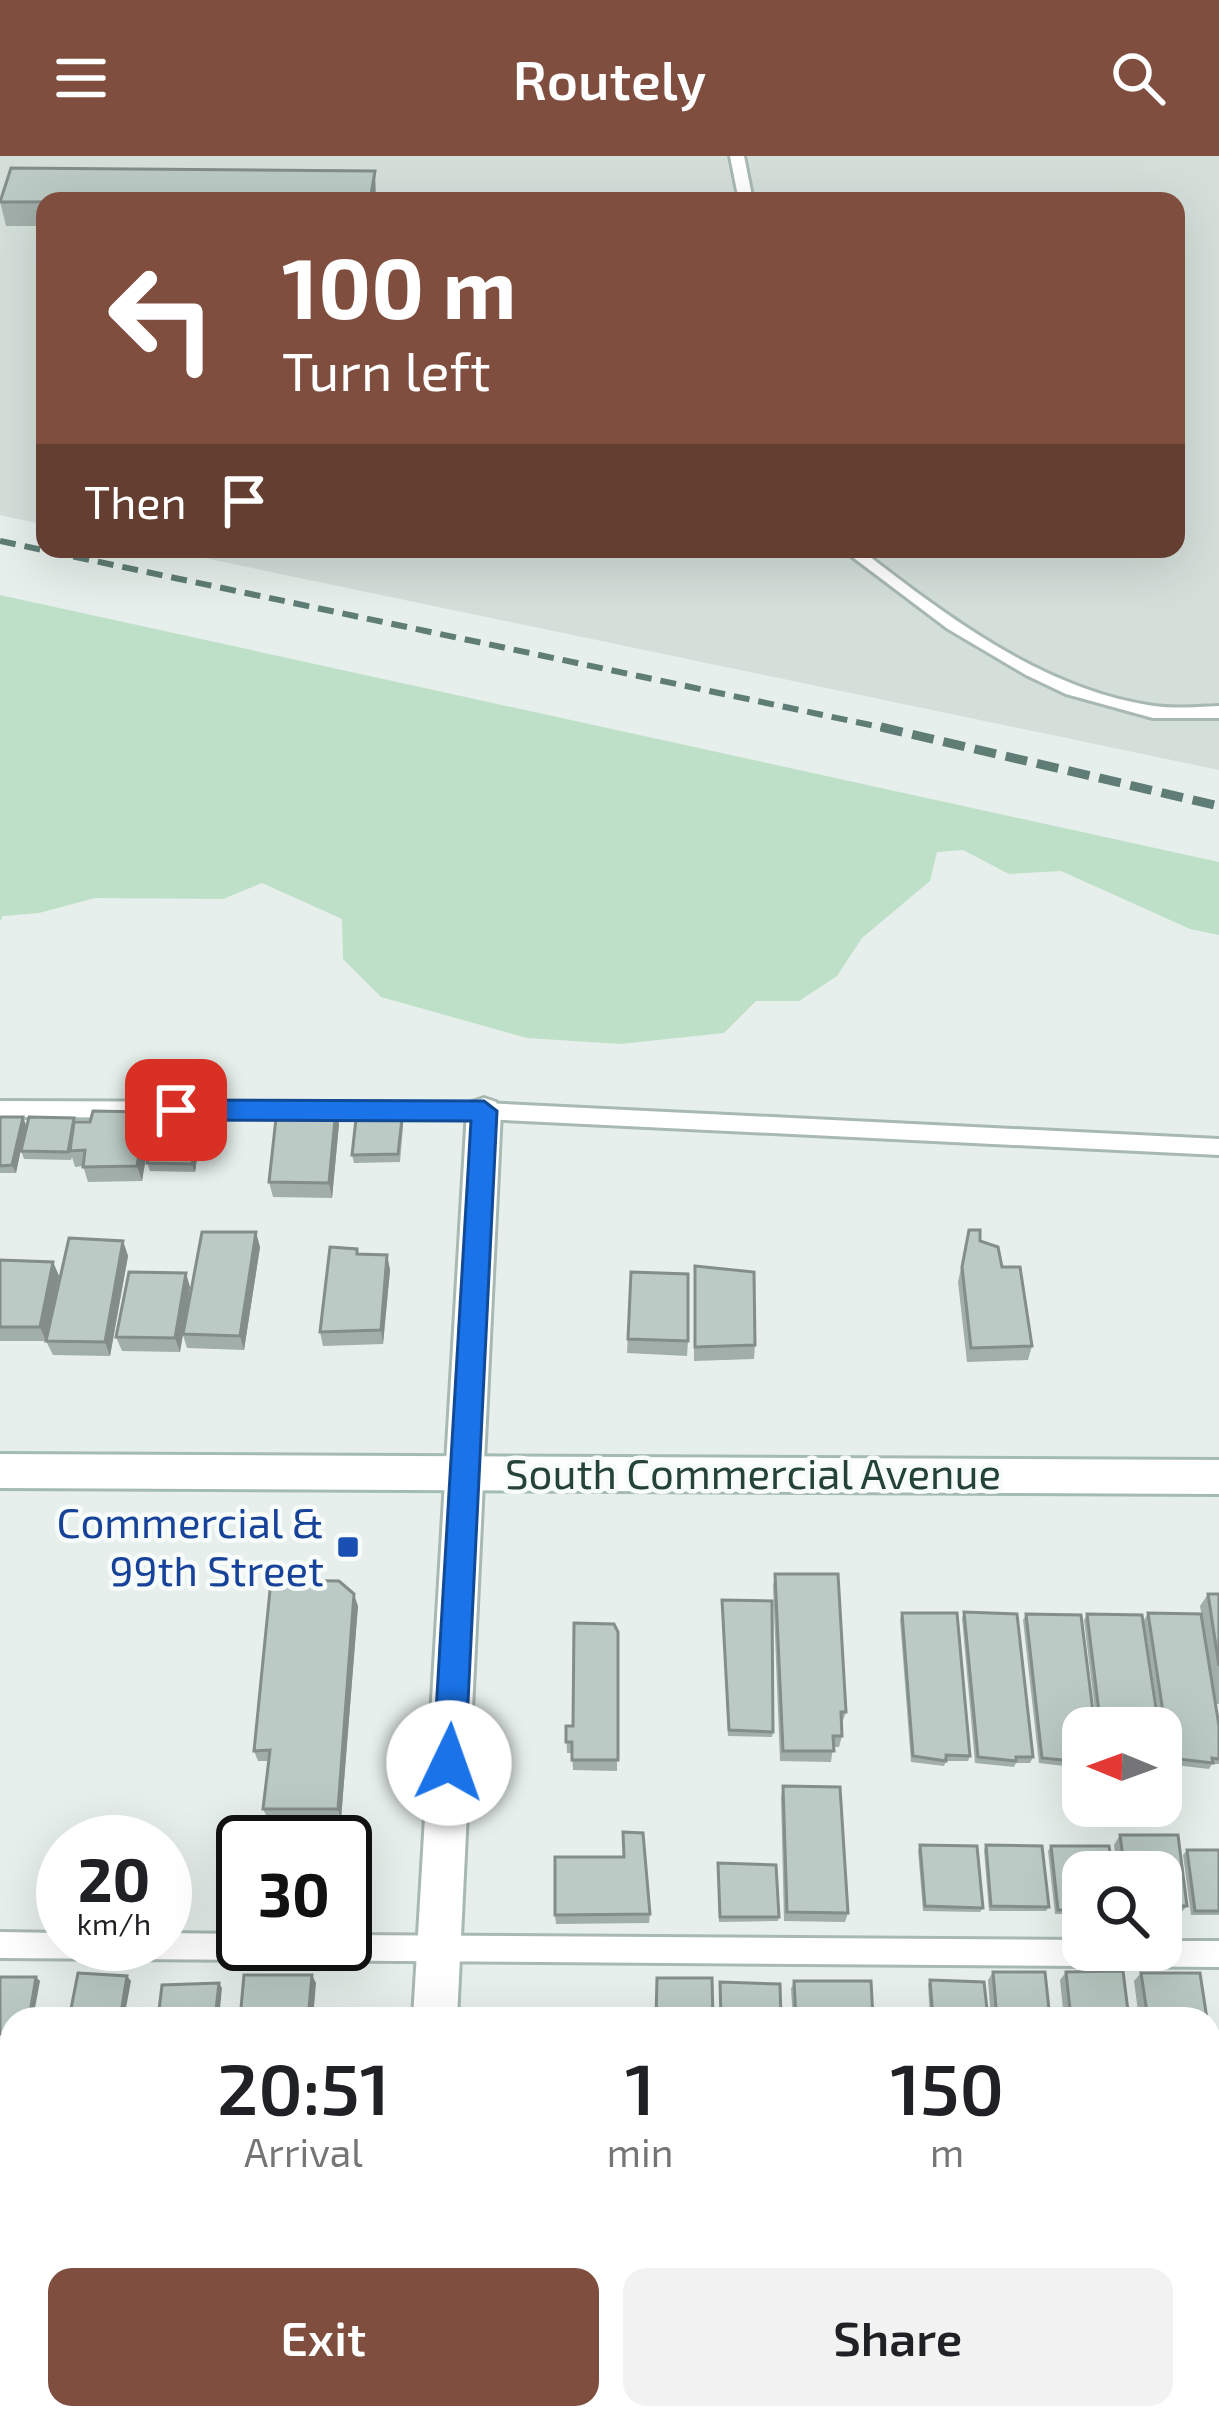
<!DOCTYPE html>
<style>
body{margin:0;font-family:"Exo 2",sans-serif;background:#f2f2f2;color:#202124;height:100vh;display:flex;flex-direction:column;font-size:45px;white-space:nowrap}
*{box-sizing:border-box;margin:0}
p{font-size:39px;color:#757577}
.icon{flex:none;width:66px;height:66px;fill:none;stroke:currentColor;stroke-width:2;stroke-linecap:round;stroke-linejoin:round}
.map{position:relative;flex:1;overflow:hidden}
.side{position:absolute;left:0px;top:1851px;width:1221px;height:423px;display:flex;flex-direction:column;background:#fff;border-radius:36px 36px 0 0;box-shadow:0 12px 48px #0002}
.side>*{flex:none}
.top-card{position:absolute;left:36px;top:36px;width:1149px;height:366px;border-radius:24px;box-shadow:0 12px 48px #0002;background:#7f4e3f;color:#fff;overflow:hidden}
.needle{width:78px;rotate:271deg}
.tools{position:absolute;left:1062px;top:1551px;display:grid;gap:24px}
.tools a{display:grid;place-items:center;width:120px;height:120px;border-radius:24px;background:#fff;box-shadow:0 12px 48px #0002;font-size:60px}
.speed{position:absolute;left:36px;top:1659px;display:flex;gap:24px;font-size:60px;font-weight:700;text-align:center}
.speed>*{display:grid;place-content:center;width:156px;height:156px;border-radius:50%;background:#fff;box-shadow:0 12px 48px #0002;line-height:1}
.speed small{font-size:30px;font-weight:400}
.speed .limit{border:6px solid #111;border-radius:18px;background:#fff;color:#111}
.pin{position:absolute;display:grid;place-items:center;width:102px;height:102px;color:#fff;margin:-51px;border-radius:24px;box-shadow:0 6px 18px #0006}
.me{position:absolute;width:132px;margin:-66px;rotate:3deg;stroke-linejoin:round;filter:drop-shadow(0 0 9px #0008)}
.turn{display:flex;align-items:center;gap:42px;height:252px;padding:0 48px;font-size:54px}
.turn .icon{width:156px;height:156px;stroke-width:2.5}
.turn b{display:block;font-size:84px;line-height:102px}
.then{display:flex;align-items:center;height:114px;padding:0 48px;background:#0003;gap:24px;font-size:45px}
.eta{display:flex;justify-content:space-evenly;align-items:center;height:204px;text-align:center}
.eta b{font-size:72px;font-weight:600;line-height:84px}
.action{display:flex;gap:24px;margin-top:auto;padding:24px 48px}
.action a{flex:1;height:138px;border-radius:24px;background:#7f4e3f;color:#fff;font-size:48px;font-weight:600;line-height:138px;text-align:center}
.action a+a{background:#f2f2f2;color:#202124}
header{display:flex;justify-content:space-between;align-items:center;height:156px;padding:0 48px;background:#7f4e3f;color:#fff;font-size:54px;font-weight:600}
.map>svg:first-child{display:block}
.built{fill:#d4dfda}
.green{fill:#bfe0c8}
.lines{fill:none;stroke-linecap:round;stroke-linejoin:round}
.service-casing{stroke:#a8b8b2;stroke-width:6}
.minor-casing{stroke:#a8b8b2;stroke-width:6}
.secondary-casing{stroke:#a4bbb3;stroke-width:6}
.service{fill:#fff;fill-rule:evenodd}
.minor{fill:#fff;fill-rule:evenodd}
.secondary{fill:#fff;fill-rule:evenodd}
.rail-far1{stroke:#5f7d75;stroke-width:6;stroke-dasharray:16 9;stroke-linecap:butt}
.rail{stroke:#5f7d75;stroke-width:9;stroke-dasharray:22 10;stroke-linecap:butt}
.wall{fill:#a1aea9}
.shaded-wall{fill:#838d89}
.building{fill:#bbcac4;stroke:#838d89;stroke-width:3}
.route{fill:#1a73e8;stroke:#114b97;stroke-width:3}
.transit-dot{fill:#1a4fb4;stroke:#f7fbf9;stroke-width:4.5}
.labels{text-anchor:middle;stroke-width:9;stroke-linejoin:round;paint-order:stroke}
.street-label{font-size:42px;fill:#24423a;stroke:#f7fbf9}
.transit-label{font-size:42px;fill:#164399;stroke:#f7fbf9;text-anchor:end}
</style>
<header><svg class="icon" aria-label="menu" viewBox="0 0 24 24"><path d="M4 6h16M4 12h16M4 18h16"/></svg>Routely<svg class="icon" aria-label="search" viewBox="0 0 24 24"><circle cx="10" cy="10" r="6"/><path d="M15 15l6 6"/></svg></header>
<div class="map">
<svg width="1219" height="2273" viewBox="0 0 1219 2273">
<rect width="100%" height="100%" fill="#e6efeb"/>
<path class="built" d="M0,0H1219V614L161,393H1176V45H45V369L0,359Z"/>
<path class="green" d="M0,439L1219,706V779L1190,773L1061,715L1009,718L963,694L937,696L930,725L862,782L837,820L799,845H756L724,877L620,888L527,882L381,841L343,803L342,763L262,727L223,743L95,742L39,757L3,760L0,765Z"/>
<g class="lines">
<defs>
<path id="service" d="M730,0H744L753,45H739Z
M842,393H860C946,460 1043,534 1154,550C1175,553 1197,551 1219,550V562H1153L1066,538L1026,519L948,473Z
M0,945L484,947L1219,983V999L484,963L0,961Z
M0,1776L63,1777V1788H165V1777L243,1778V1788H345V1779L1083,1784V1794H1161V1785H1219V1811L0,1802Z"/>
<path id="minor" d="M484,942L496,946L501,955L457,1863H413L467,955L472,946Z
M389,2262H439V2273H389Z"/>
<path id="secondary" d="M0,1298L1219,1304V1338L0,1332Z"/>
</defs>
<use href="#service" class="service-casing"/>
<use href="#minor" class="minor-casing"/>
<use href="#secondary" class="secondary-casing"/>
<use href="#service" class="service"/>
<use href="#minor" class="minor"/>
<use href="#secondary" class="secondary"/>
<path class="rail-far1" d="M0,385L894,574"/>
<path class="rail" d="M881,571L1219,650"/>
</g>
<path class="wall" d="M377,40L45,45V70H6L0,45Z
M336,953L339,968L332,1042L273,1041L269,1026Z
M0,961L26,969L16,1017H0Z
M74,962L75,966L151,971L142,1025L88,1026L83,1010L75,1011L72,1001L71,1004L24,1003L21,995Z
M402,963L403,971L400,1006L354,1007L352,999Z
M202,969L195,1016L150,1015L147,1007Z
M969,1074L1002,1111L1032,1190L1028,1204L967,1206L958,1126Z
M123,1085L128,1100L110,1200L53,1199L46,1185H0V1104L53,1106L59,1120L48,1179Z
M260,1091L244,1194L187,1192L183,1179L180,1196L122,1195L116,1181L190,1131L185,1165Z
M358,1098L387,1099L390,1114L383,1188L323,1190L320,1176Z
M631,1116L688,1185L687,1200L627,1197Z
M694,1125L755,1189L754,1203L694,1205Z
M775,1418L846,1556L842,1567V1580L839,1591H833L831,1606L780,1605L773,1430Z
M1208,1438H1219V1548H1216L1200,1450Z
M722,1444L773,1576L772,1581L728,1580Z
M358,1450L341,1663H268L263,1653L269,1605H258L254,1595Z
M964,1456L1033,1601L1030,1607H1016L1014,1611L975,1607L962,1462Z
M902,1457L970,1600L968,1605H946L944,1610L911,1606L900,1463Z
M1148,1457L1219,1570V1608H1212L1209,1613L1166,1608L1144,1464Z
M1026,1458L1083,1572V1608L1081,1612L1039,1607L1023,1464Z
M1087,1458L1159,1572H1097L1084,1464Z
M618,1476L617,1615L573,1614L572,1597H567L566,1570H573Z
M783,1630L848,1757L845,1766L784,1765L781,1641Z
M1120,1679H1178L1187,1750L1179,1759H1161V1716H1117L1114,1689Z
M920,1689L983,1752L980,1756L923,1755L918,1694Z
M986,1689L1049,1751L1046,1755H989L984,1694Z
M1051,1690L1083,1716V1758H1055L1048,1695Z
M1187,1694H1219V1759H1191L1183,1699Z
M623,1701L650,1758L649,1767L556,1768L555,1759Z
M718,1712L779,1761L778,1765L719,1766Z
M993,1816L1050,1863H991L988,1824Z
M1066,1816L1129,1863H1064L1060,1824Z
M1141,1817L1207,1863H1139L1134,1825Z
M930,1824L988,1863H930L928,1828Z
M794,1825L873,1863H793L791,1833Z"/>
<path class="shaded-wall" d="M375,15L376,45H370Z
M336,953L339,968L332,1042L329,1027Z
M146,956L151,971L142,1025L137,1010Z
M23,961L26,969L16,1017L12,1009Z
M200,961L202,969L195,1016L192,1008Z
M256,1076L260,1091L244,1194L240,1180Z
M123,1085L128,1100L110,1200L105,1186Z
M387,1099L390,1114L383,1188L381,1174Z
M53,1106L59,1120L46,1185L40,1171Z
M186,1117L190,1131L180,1196L175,1182Z
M354,1438L358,1450L341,1663L338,1653Z
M312,1819L316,1827L313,1863H308Z
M127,1820L131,1825L124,1863H120Z
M36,1821L40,1825L33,1863H29Z
M219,1827L222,1832L219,1863H215Z
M12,2096V2140L2,2184L0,2183V2149Z"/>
<path class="building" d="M11,12L375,15L370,45L0,46Z
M277,953H336L329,1027L269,1026Z
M93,955L146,956L137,1010L83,1011L85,994L70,995L74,966H90Z
M0,961H23L12,1009L0,1010Z
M29,961L74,962L68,996L21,995Z
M200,961L192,1008L147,1007L157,962Z
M356,963H402L398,998L352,999Z
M969,1074H980V1085L998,1091L1002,1111H1020L1032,1190L971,1192L962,1111Z
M202,1076H256L240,1180L183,1178Z
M69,1082L123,1085L105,1186L46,1185Z
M330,1091L357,1093V1098L387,1099L381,1174L320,1176Z
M0,1104L53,1106L40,1171H0Z
M695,1110L754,1116L755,1189L695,1191Z
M129,1116L186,1117L175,1182L116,1181Z
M631,1116L688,1118V1185L628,1183Z
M775,1418H838L846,1556H841L842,1580H833L834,1595H783Z
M271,1424L339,1425L354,1438L338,1653H263L270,1594L254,1595Z
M1208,1438H1219V1510Z
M722,1444L772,1445L773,1576L729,1574Z
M964,1456L1017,1458L1033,1601H1016V1605L978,1601Z
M902,1457H957L970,1600L946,1599V1605L913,1600Z
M1148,1457L1201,1458L1219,1570V1603L1212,1602L1213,1607L1170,1602Z
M1026,1458L1081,1459L1095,1572H1083V1606L1042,1602Z
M1087,1458L1142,1459L1159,1572H1101Z
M574,1467L614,1468L618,1476V1604H572V1586H566V1570H573Z
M783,1630L840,1631L848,1757L787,1756Z
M623,1676L643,1677L650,1758L555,1759V1701H624Z
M1120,1679H1178L1187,1750H1161V1716H1125Z
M920,1689L977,1690L983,1752L925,1750Z
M986,1689L1042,1690L1049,1751L991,1750Z
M1051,1690H1109L1113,1716H1083V1754H1058Z
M1187,1694H1219V1755H1195Z
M718,1707L776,1709L779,1761H720Z
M1123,1815L1129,1863H1071L1066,1816Z
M993,1816H1045L1050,1863H997Z
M78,1817L127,1820L120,1863H69Z
M1141,1817H1200L1207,1863H1148Z
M244,1819H312L308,1863H240Z
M0,1821H36L29,1863H12V1878H0Z
M657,1822H712L713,1863H656Z
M930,1824L984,1826L988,1863H933Z
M794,1825H871L873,1863H796Z
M720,1826L780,1828L781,1863H721Z
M219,1827L215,1863H158L162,1829Z
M1209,1970H1217L1219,1983V2175H1209Z
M0,2018L12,2019V2096L0,2149Z"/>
<path class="route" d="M176,944L484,945L497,955L465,1607L460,1618L449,1622L438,1618L433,1607L471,965L176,964L163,954Z"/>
<rect class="transit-dot" x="336" y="1379" width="24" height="24" rx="6"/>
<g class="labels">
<g class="street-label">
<text x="753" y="1333">South Commercial Avenue</text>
</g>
<g class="transit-label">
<text x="324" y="1382">Commercial &amp;<tspan x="324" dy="48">99th Street</tspan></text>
</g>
</g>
</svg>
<div class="tools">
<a><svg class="needle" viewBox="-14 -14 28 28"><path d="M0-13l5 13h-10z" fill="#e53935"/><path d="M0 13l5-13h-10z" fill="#757577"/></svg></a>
<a><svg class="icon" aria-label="search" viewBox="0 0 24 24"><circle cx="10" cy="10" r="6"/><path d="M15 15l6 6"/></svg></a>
</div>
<div class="speed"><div>20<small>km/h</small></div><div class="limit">30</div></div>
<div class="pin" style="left:176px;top:954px;background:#d93025"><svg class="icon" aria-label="arrive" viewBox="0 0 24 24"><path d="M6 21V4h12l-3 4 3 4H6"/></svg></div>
<svg class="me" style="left:449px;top:1607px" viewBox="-20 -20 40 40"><circle r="19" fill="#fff"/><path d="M0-13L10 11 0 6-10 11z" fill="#1a73e8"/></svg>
<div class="top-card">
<div class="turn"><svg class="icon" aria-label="left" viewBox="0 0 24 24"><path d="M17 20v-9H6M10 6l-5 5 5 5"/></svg><div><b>100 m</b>Turn left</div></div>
<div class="then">Then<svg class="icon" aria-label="arrive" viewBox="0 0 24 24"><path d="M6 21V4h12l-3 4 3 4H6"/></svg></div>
</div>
<section class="side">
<div class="eta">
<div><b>20:51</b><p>Arrival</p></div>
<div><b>1</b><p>min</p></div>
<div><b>150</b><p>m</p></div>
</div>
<div class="action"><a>Exit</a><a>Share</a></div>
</section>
</div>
